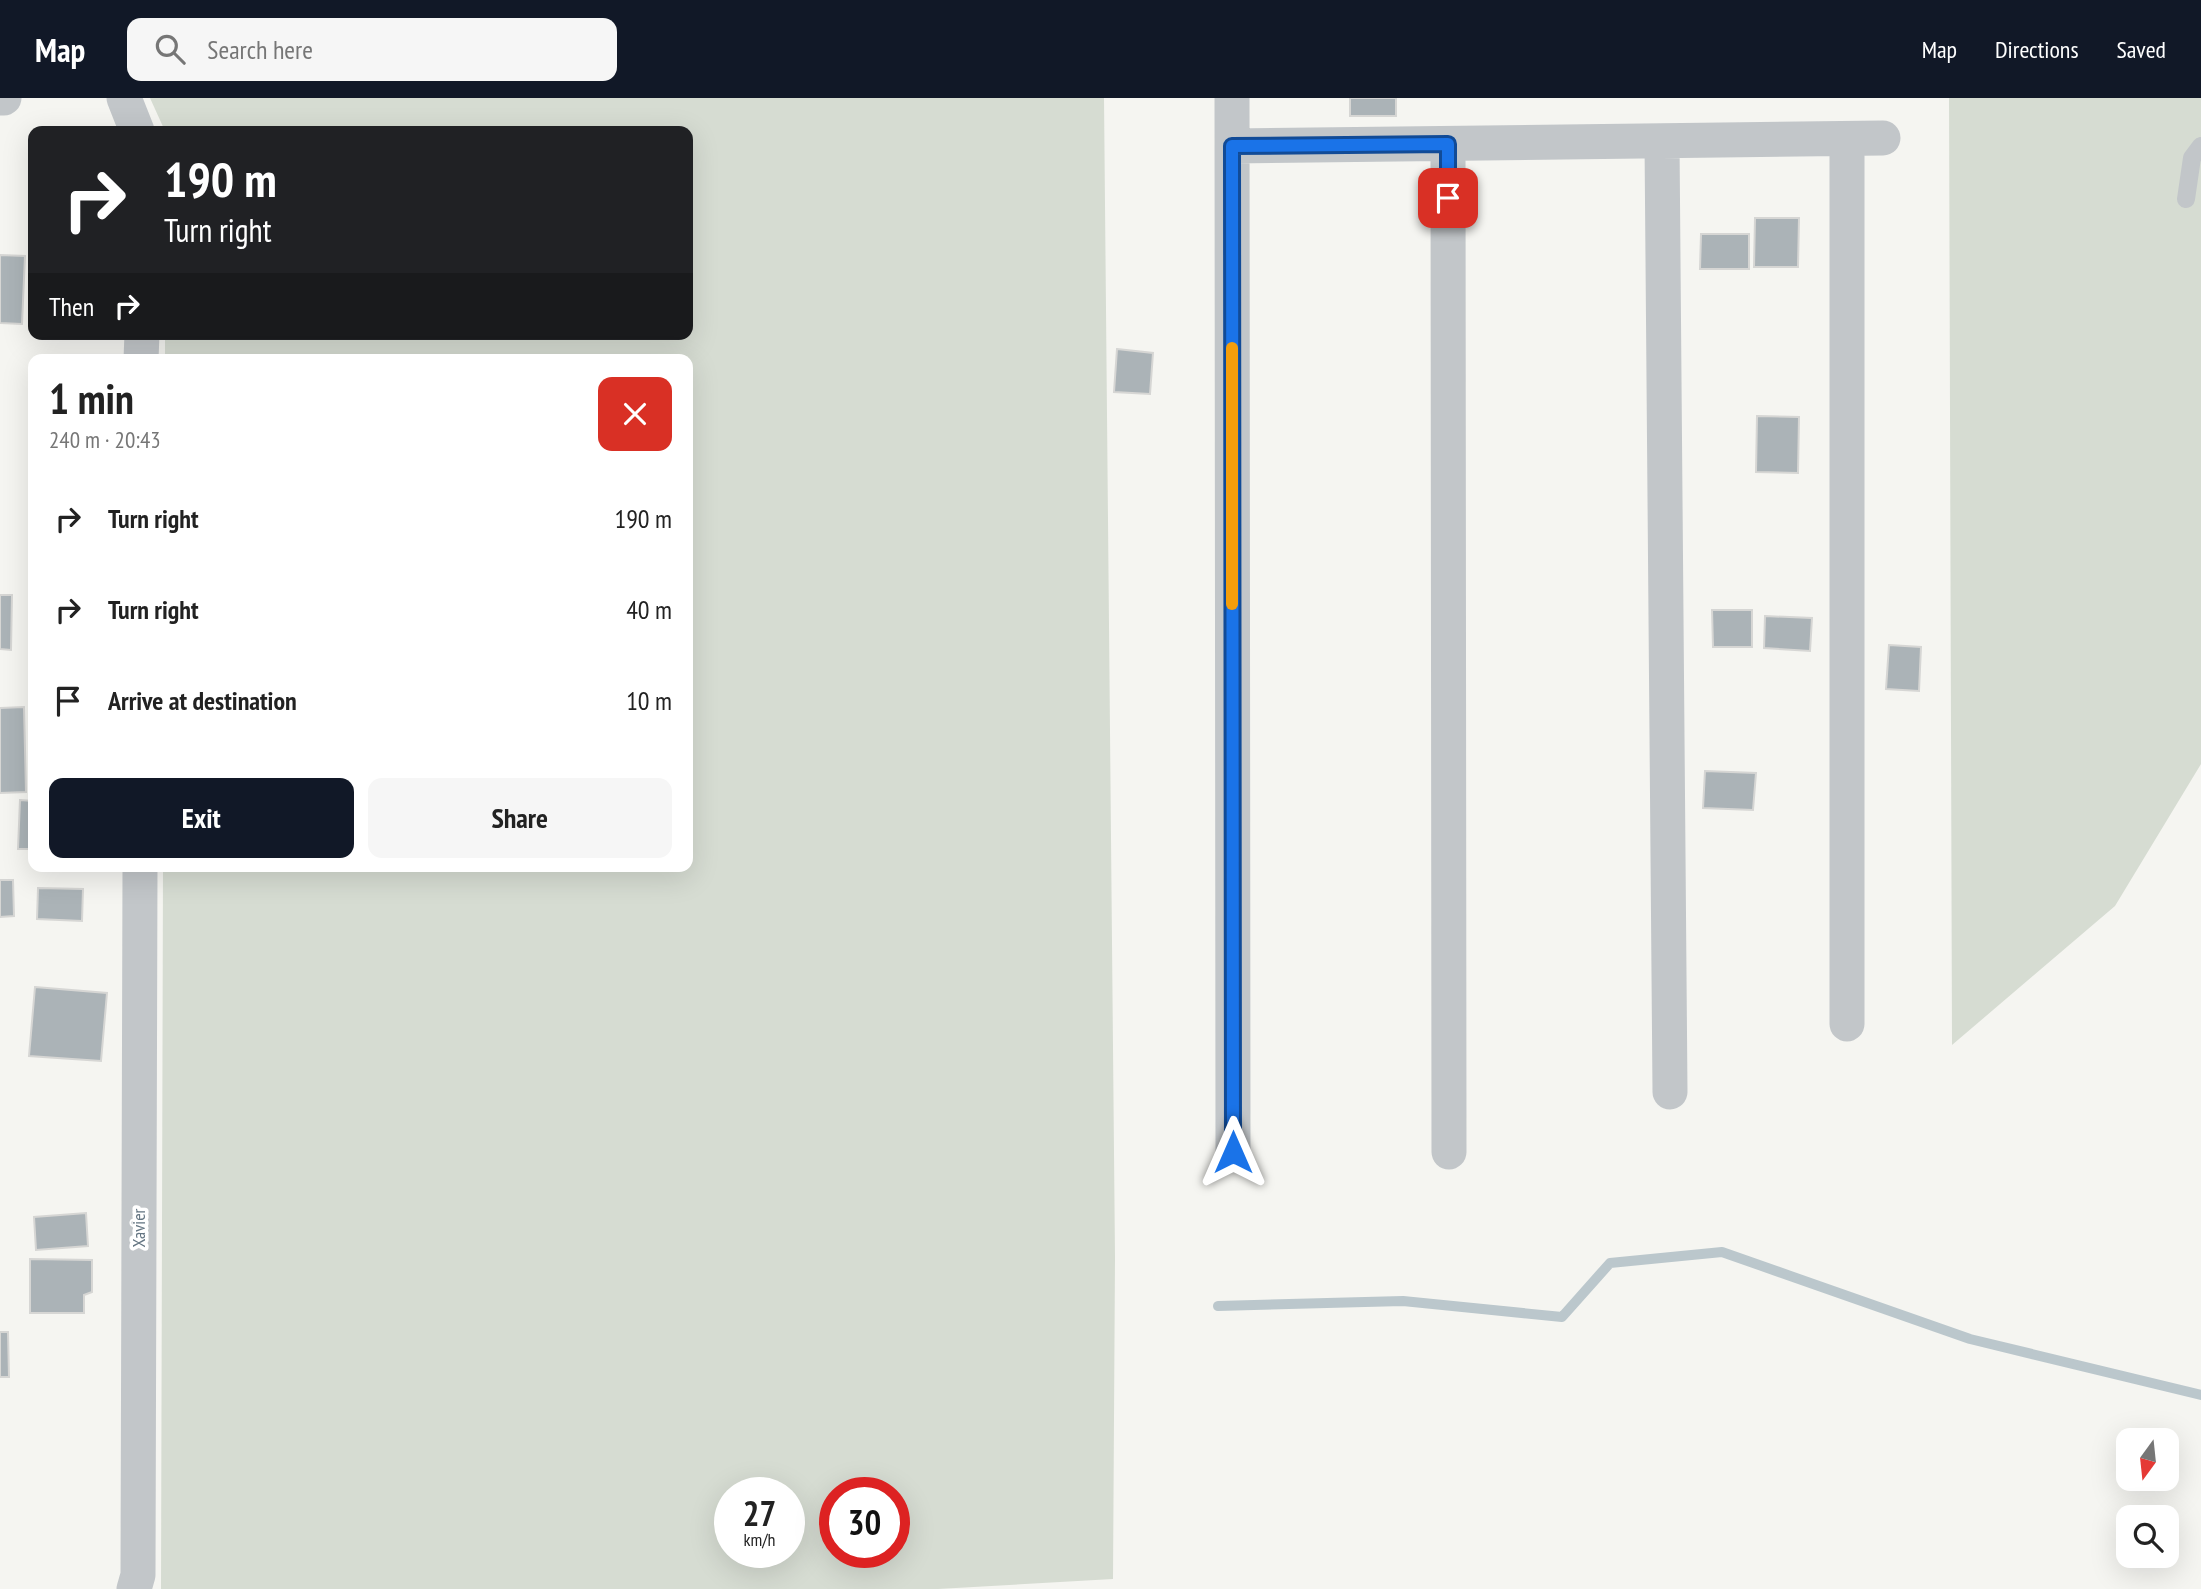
<!DOCTYPE html>
<meta charset="utf-8">
<style>
body{margin:0;font-family:"PT Sans Narrow",sans-serif;background:#f6f6f6;color:#222;height:100vh;display:flex;flex-direction:column;font-size:26px;white-space:nowrap}
*{box-sizing:border-box;margin:0}
p{font-size:23px;color:#767676}
.icon{flex:none;width:38px;height:38px;fill:none;stroke:currentColor;stroke-width:2;stroke-linecap:round;stroke-linejoin:round}
.map{position:relative;flex:1;overflow:hidden}
.drawer{position:absolute;left:28px;top:256px;width:665px;height:518px;display:flex;flex-direction:column;background:#fff;border-radius:14px;box-shadow:0 7px 28px #0002}
.drawer>*{flex:none}
.top-card{position:absolute;left:28px;top:28px;width:665px;height:214px;border-radius:14px;box-shadow:0 7px 28px #0002;background:#202124;color:#fff;overflow:hidden}
.needle{width:46px;rotate:195deg}
.fabs{position:absolute;left:2116px;top:1330px;display:grid;gap:14px}
.fabs a{display:grid;place-items:center;width:63px;height:63px;border-radius:14px;background:#fff;box-shadow:0 7px 28px #0002;font-size:35px}
.speed{position:absolute;left:714px;top:1379px;display:flex;gap:14px;font-size:35px;font-weight:700;text-align:center}
.speed>*{display:grid;place-content:center;width:91px;height:91px;border-radius:50%;background:#fff;box-shadow:0 7px 28px #0002;line-height:1}
.speed small{font-size:18px;font-weight:400}
.speed .limit{border:10px solid #d22;background:#fff;color:#111}
.pin{position:absolute;display:grid;place-items:center;width:60px;height:60px;color:#fff;margin:-30px;border-radius:14px;box-shadow:0 4px 10px #0006}
.me{position:absolute;width:77px;margin:-38px;rotate:0deg;stroke-linejoin:round;filter:drop-shadow(0 0 5px #0008)}
.turn{display:flex;align-items:center;gap:24px;height:147px;padding:0 21px;font-size:32px}
.turn .icon{width:91px;height:91px;stroke-width:2.5}
.turn b{display:block;font-size:49px;line-height:60px}
.then{display:flex;align-items:center;height:66px;padding:0 21px;background:#0003;gap:14px;font-size:26px}
.round{display:grid;place-items:center;flex:none;width:74px;height:74px;border-radius:14px;background:#f6f6f6}
.overview{display:flex;align-items:center;justify-content:space-between;height:119px;padding:0 21px}
h1{font-size:42px;font-weight:600;line-height:52px}
.primary-button{display:flex;gap:14px;margin-top:auto;padding:14px 21px}
.primary-button a{flex:1;height:80px;border-radius:14px;background:#111827;color:#fff;font-size:28px;font-weight:600;line-height:80px;text-align:center}
.primary-button a+a{background:#f6f6f6;color:#222}
ul{padding:0;list-style:none}
li{display:flex;align-items:center;gap:21px;height:91px;padding:0 21px}
li div{flex:1}
li b{display:block;font-size:26px}
li em{font-style:normal}
header{display:flex;align-items:center;gap:42px;box-sizing:border-box;height:98px;padding:0 35px;background:#111827;color:#fff}
header strong{font-size:33px}
nav{display:flex;gap:38px;margin-inline-start:auto;font-size:24px}
.search{width:490px;height:63px;background:#f6f6f6;display:flex;align-items:center;gap:18px;box-sizing:border-box;padding:0 24px;border-radius:14px;color:#767676;font-size:26px}
.map>svg:first-child{display:block}
.green{fill:#d6dcd2;fill-rule:evenodd}
.lines{fill:none;stroke-linecap:round;stroke-linejoin:round}
.stream{stroke:#bbc7cc;stroke-width:10}
.building{fill:#abb3b7;stroke:#d6d6d4;stroke-width:2}
.service{stroke:#c2c6c9;stroke-width:18}
.minor{stroke:#c2c6c9;stroke-width:35}
.route-casing{stroke:#114b97;stroke-width:18}
.route{stroke:#1a73e8;stroke-width:12}
.slow{stroke:#f59e0b;stroke-width:12}
.labels{text-anchor:middle;stroke-width:7;stroke-linejoin:round;paint-order:stroke}
.street-label{font-size:18px;fill:#647582;stroke:#fff}
</style>
<header>
<strong>Map</strong>
<div class="search"><svg class="icon" aria-label="search" viewBox="0 0 24 24"><circle cx="10" cy="10" r="6"/><path d="M15 15l6 6"/></svg>Search here</div>
<nav><a>Map</a><a>Directions</a><a>Saved</a></nav>
</header>
<div class="map">
<svg width="2201" height="1491" viewBox="0 0 2201 1491">
<rect width="100%" height="100%" fill="#f5f5f1"/>
<path class="green" d="M150,0H1104L1115,1160L1113,1481L938,1491H161L163,768H688V261H165V236H688V33H165ZM730,1395H789V1454H730ZM835,1395H894V1454H835Z
M1949,0H2201V666L2115,808L1952,947Z"/>
<g class="lines">
<path class="stream" d="M1218,1208L1403,1203L1562,1219L1610,1165L1722,1154L1970,1241L2201,1297"/>
</g>
<path class="building" d="M1350,0H1396V18H1350Z
M1755,120H1799L1798,169H1754Z
M1701,136H1749V171H1700Z
M0,157L25,158L22,226L0,225Z
M1117,251L1153,255L1150,296L1114,294Z
M1757,318L1799,319L1798,375L1756,374Z
M0,497H12L11,552L0,551Z
M1712,512H1752V549H1713Z
M1765,518L1812,520L1810,553L1764,550Z
M1889,547L1921,549L1919,593L1886,591Z
M24,609L26,694L0,695V610Z
M1705,673L1756,675L1753,712L1703,710Z
M20,702L33,703V751H18Z
M0,782H13L14,818L0,819Z
M38,790L83,791L82,823L37,821Z
M35,889L107,895L101,963L29,958Z
M86,1115L88,1148L36,1152L34,1119Z
M30,1161L92,1162V1194L84,1197V1215H30Z
M0,1234H8L9,1279H0Z"/>
<g class="lines">
<path class="service" d="M2186,101L2192,60L2201,48"/>
<path class="minor" d="M0,0H4
M124,0L137,33
M1232,0L1233,1054
M1847,41V926
M1662,43L1670,994
M1448,46L1449,1054
M1232,48L1883,40
M141,261L142,236
M134,1491L138,1477L140,768"/>
</g>
<g class="lines">
<defs>
<path id="route" d="M1233,1054L1232,48L1448,46V100"/>
</defs>
<use href="#route" class="route-casing"/>
<use href="#route" class="route"/>
<path class="slow" d="M1232,250V506"/>
</g>
<g class="labels">
<g class="street-label">
<text transform="translate(139 1130) rotate(-90)" y="6">Xavier</text>
</g>
</g>
</svg>
<div class="fabs">
<a><svg class="needle" viewBox="-14 -14 28 28"><path d="M0-13l5 13h-10z" fill="#e53935"/><path d="M0 13l5-13h-10z" fill="#767676"/></svg></a>
<a><svg class="icon" aria-label="search" viewBox="0 0 24 24"><circle cx="10" cy="10" r="6"/><path d="M15 15l6 6"/></svg></a>
</div>
<div class="speed"><div>27<small>km/h</small></div><div class="limit">30</div></div>
<div class="pin" style="left:1448px;top:100px;background:#d93025"><svg class="icon" aria-label="arrive" viewBox="0 0 24 24"><path d="M6 21V4h12l-3 4 3 4H6"/></svg></div>
<svg class="me" style="left:1233px;top:1054px" viewBox="-20 -20 40 40"><path d="M0-17L14 15 0 8-14 15z" fill="#1a73e8" stroke="#fff" stroke-width="4"/></svg>
<div class="top-card">
<div class="turn"><svg class="icon" aria-label="right" viewBox="0 0 24 24"><path d="M7 20v-9h11M14 6l5 5-5 5"/></svg><div><b>190 m</b>Turn right</div></div>
<div class="then">Then<svg class="icon" aria-label="right" viewBox="0 0 24 24"><path d="M7 20v-9h11M14 6l5 5-5 5"/></svg></div>
</div>
<section class="drawer">
<div class="overview"><div><h1>1 min</h1><p>240 m · 20:43</p></div><a class="round" style="background:#d93025;color:#fff"><svg class="icon" aria-label="close" viewBox="0 0 24 24"><path d="M6 6l12 12M18 6L6 18"/></svg></a></div>
<ul>
<li><svg class="icon" aria-label="right" viewBox="0 0 24 24"><path d="M7 20v-9h11M14 6l5 5-5 5"/></svg><div><b>Turn right</b></div><em>190 m</em></li>
<li><svg class="icon" aria-label="right" viewBox="0 0 24 24"><path d="M7 20v-9h11M14 6l5 5-5 5"/></svg><div><b>Turn right</b></div><em>40 m</em></li>
<li><svg class="icon" aria-label="arrive" viewBox="0 0 24 24"><path d="M6 21V4h12l-3 4 3 4H6"/></svg><div><b>Arrive at destination</b></div><em>10 m</em></li>
</ul>
<div class="primary-button"><a>Exit</a><a>Share</a></div>
</section>
</div>
